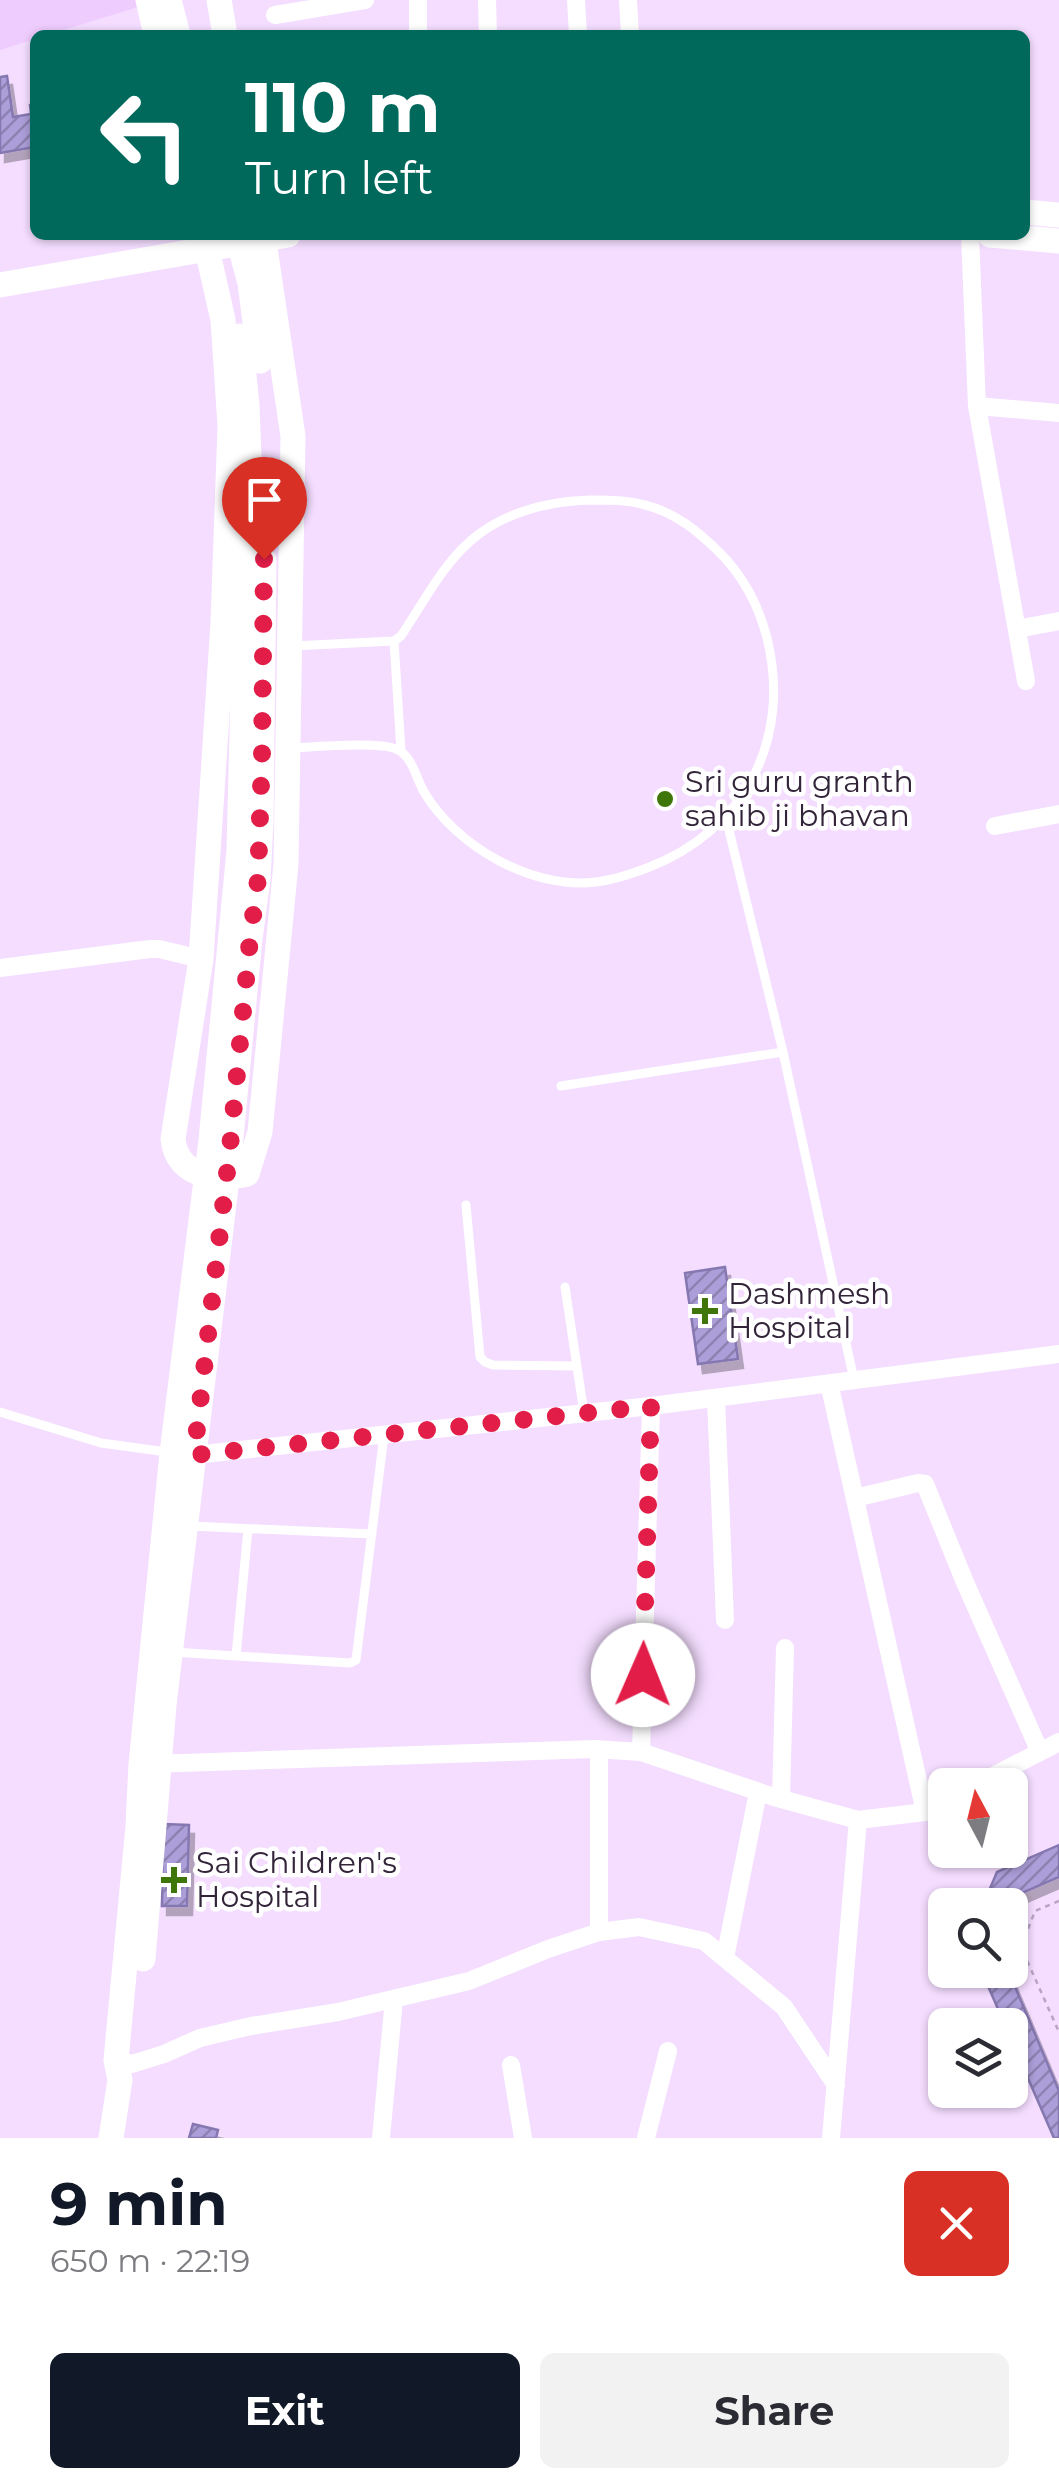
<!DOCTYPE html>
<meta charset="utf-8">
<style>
body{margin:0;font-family:Montserrat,sans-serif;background:#f2f2f3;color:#2b2b33;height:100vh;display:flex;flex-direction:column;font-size:38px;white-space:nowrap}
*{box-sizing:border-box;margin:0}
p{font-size:32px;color:#7c7c81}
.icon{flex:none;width:55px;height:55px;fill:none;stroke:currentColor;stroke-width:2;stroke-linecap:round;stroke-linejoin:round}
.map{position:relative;height:2138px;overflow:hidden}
.drawer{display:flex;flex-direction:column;background:#fff;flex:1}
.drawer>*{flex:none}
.guide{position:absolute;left:30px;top:30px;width:1000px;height:210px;border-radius:15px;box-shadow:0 2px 8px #0004;background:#00695c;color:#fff;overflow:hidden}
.needle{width:65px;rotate:353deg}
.tools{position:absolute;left:928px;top:1768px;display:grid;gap:20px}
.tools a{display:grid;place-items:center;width:100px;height:100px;border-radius:15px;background:#fff;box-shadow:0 2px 8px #0004;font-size:50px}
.pin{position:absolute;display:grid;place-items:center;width:85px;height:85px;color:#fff;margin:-102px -42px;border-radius:50% 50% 50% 0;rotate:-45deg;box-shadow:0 0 10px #0007}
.pin .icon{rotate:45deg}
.me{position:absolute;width:110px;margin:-55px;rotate:1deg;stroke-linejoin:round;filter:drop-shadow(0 0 8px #0008)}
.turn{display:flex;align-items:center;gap:35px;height:210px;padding:0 50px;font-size:45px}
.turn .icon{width:130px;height:130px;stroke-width:2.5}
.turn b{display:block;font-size:70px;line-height:85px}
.round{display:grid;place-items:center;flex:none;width:105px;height:105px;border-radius:15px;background:#f2f2f3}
.overview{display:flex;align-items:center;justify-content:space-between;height:170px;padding:0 50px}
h1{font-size:60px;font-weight:700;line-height:75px;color:#111827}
.action{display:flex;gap:20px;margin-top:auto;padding:20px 50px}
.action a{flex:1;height:115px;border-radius:15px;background:#111827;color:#fff;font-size:40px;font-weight:700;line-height:115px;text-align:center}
.action a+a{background:#f2f2f3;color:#2b2b33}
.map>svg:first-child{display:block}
.built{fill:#eeccfe}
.building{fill:url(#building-hatch);stroke:#8577af;stroke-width:2.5;filter:url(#shadow)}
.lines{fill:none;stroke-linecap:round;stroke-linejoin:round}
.path{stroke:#b9a5c3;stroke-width:2.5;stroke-dasharray:5 5;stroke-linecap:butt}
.lane{stroke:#fff;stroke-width:9}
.street{stroke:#fff;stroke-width:18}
.secondary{stroke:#fff;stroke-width:25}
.route{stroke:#e11d48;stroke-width:18;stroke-dasharray:0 32.4}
.poi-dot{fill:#3e7609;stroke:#fff;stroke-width:4}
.labels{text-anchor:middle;stroke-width:9;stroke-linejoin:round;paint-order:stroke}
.poi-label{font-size:30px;fill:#322439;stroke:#fff;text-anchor:start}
</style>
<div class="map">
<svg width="1059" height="2138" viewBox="0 0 1059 2138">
<defs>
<pattern id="building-hatch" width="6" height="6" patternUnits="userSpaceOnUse" patternTransform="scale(2.5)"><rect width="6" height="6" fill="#ac9ed9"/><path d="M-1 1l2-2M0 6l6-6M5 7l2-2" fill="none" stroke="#8d81b1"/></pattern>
<filter id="shadow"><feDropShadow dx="5" dy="9" stdDeviation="0" flood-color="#0004"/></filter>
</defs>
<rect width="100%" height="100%" fill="#f4ddff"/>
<path class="built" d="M0,0H161L47,35H35V39L0,50Z"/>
<path class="building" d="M7,76L13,117L31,114L30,105L35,104V147L0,153V77Z
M725,1267L738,1359L698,1364L685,1273Z
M163,1824L189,1825L187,1906H162Z
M1059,1845V1877L1015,1896L1010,1910V1905H983L997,1872Z
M981,1970H1008L1059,2091V2138H1054L1010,2037V2025H1005Z
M193,2124L218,2130L216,2138H189Z"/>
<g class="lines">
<path class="path" d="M1059,1901L1035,1911L1021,1947L1059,2032"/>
<path class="lane" d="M394,641L401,751
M291,748C313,747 378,741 396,749C412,755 416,778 424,792C456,846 532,890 596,882C613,880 631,874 647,868C745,831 792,739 767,638C759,607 743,576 720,553C699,532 675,512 645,505C628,500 610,500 592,500C551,501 512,510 479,534C445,559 424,602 401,636L394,641L292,646
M726,818L783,1052L854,1380
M561,1086L783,1052
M466,1205L480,1357L485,1362L493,1365L577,1366
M565,1287L584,1413
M0,1412L101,1443L167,1452
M190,1526L372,1534
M173,1652L350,1663L356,1660L384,1435
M236,1656L248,1529"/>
<path class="street" d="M418,0V35
M487,0L488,35
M576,0L578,35
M628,0L630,35
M275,15L365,0
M970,235L977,406L1026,681
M977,406L1059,413
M1017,629L1059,621
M995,826L1059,814
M0,968L150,949H159L201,959
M829,1383L925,1812
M716,1398L725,1620
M183,1454L194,1455L651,1406L1059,1354
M855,1498L918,1483L925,1484L964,1580L1040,1752
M599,1749V1932
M641,1752L651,1406
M151,1764L595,1749L641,1752L774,1797L858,1820L925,1812L945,1801
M976,1785L1059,1742
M781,1799L785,1648
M725,1958L758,1792
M116,2060L132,2064L164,2054L200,2038L251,2026L338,2012L469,1981L548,1949L599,1932L639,1927L704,1941L784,2007L836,2085
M511,2065L523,2138
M381,2138L394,1999
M646,2138L668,2051
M831,2138L858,1820"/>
<path class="secondary" d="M148,0L156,35
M169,0L178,35
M219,0L225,35
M1025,212L1059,215
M237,235L250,283L260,361
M990,235L1059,241
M207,249L223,320L230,426L223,623L201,959L173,1139C177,1177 216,1181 247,1174L260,1132L286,864L293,436L263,235
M0,285L288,235
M143,1959L164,1705L227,1179L250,939L258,879L261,822L264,560
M111,2138L120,2080L116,2060L138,1826L141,1764L172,1453L211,1140L239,851L249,456L247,405L240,336"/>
</g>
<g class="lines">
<path class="route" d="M264,559L262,755L258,879L250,939L230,1147L194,1455L651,1406L643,1675"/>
</g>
<g class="poi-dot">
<circle cx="665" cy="799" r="10"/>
<path d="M700 1296h10v10h10v10h-10v10h-10v-10h-10v-10h10z"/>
<path d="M169 1865h10v10h10v10h-10v10h-10v-10h-10v-10h10z"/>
</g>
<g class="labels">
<g class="poi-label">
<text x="685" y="792">Sri guru granth<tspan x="685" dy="34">sahib ji bhavan</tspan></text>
<text x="728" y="1304">Dashmesh<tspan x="728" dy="34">Hospital</tspan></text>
<text x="196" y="1873">Sai Children's<tspan x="196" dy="34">Hospital</tspan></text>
</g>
</g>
</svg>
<div class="tools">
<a><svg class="needle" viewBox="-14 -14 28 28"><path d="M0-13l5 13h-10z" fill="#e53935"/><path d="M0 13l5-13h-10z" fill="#7c7c81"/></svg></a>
<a><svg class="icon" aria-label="search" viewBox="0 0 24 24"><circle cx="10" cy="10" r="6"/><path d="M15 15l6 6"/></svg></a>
<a><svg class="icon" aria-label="layers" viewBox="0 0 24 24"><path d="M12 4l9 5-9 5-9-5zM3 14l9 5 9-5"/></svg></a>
</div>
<div class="pin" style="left:264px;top:559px;background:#d93025"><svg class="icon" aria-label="arrive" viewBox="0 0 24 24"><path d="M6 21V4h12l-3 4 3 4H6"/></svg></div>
<svg class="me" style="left:643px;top:1675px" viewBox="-20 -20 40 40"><circle r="19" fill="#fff"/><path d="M0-13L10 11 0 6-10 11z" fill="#e11d48"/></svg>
<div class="guide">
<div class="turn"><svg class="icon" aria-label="left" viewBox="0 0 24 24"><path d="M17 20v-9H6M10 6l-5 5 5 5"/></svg><div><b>110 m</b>Turn left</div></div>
</div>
</div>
<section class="drawer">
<div class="overview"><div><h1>9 min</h1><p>650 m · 22:19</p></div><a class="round" style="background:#d93025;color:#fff"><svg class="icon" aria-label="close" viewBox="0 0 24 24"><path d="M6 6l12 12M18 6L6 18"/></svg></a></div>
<div class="action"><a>Exit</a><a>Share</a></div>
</section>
